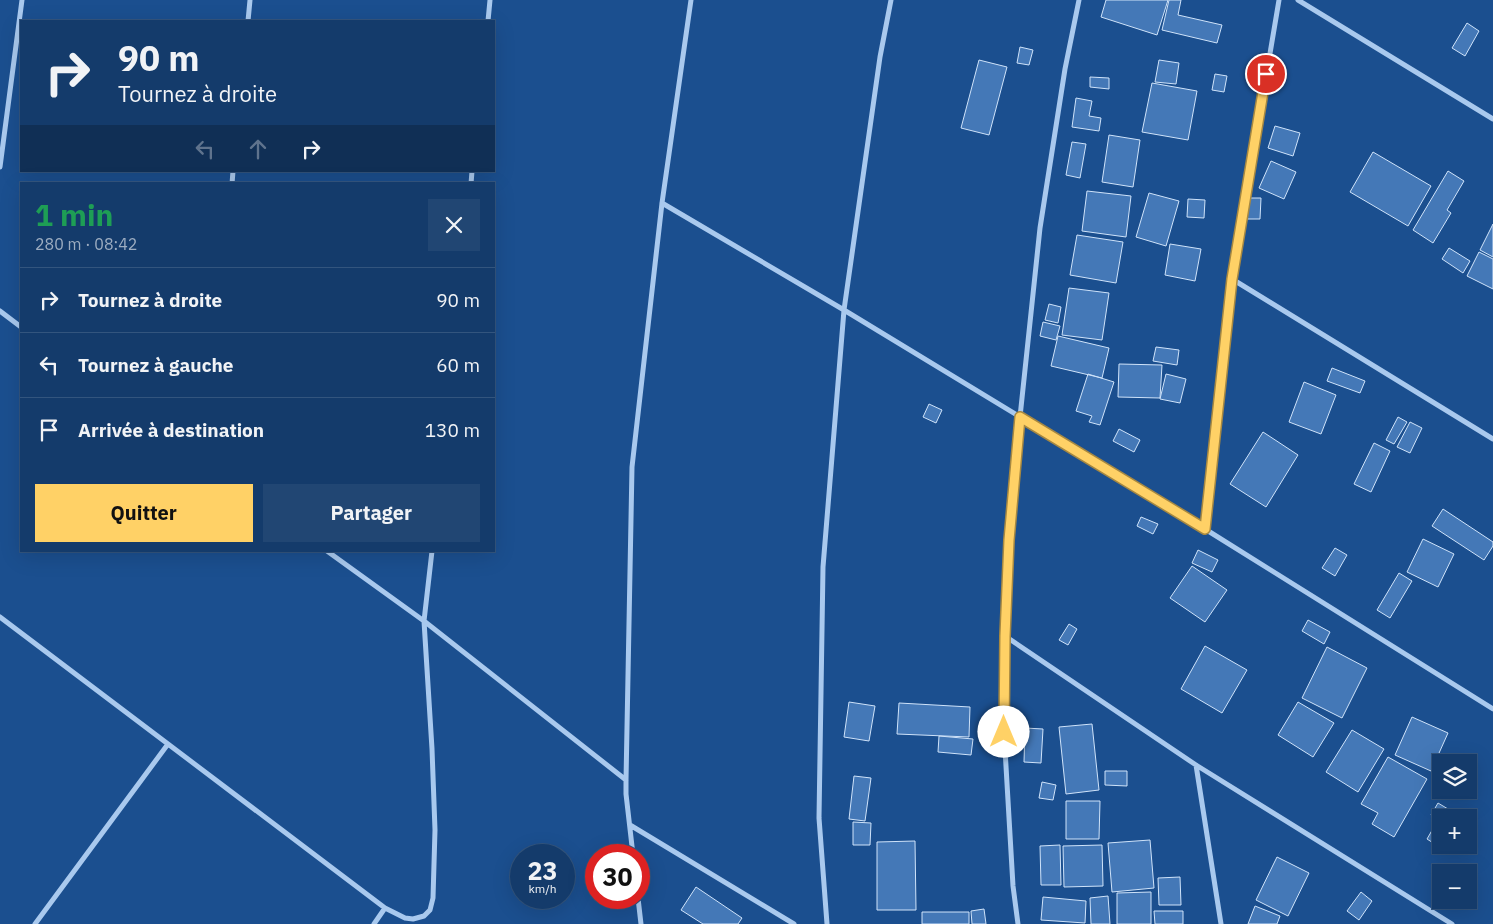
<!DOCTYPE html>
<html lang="fr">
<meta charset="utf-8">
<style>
body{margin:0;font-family:"IBM Plex Sans",sans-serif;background:#214673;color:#f1f3f6;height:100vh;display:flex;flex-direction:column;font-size:19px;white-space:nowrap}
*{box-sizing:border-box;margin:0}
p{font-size:16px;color:#9dadc1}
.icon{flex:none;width:28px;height:28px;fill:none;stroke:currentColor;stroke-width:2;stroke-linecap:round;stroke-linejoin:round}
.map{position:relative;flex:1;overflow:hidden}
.drawer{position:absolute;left:20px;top:182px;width:475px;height:370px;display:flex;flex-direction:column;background:#143b6b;border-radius:0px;box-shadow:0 5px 20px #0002,0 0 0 1px #33557e}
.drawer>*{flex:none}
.top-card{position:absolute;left:20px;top:20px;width:475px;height:152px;border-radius:0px;box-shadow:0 5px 20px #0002,0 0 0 1px #33557e;background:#143b6b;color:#f1f3f6;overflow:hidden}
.buttons{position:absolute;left:1432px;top:754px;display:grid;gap:10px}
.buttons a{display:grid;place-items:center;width:45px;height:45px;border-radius:0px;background:#143b6b;box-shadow:0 5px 20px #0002,0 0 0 1px #33557e;font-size:25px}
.speed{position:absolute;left:510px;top:844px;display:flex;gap:10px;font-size:25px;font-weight:700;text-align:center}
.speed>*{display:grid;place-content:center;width:65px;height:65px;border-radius:50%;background:#143b6b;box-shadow:0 5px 20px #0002,0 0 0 1px #33557e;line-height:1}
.speed small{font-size:12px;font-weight:400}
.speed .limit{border:8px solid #d22;background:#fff;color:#111}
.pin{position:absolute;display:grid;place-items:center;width:42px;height:42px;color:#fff;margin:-21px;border:2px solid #fff;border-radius:50%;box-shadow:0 1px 5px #0007}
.me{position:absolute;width:55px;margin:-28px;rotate:0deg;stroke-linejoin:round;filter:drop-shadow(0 0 4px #0008)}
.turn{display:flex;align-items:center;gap:18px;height:105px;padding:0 15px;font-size:22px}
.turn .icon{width:65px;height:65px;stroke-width:2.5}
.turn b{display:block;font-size:35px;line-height:42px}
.lanes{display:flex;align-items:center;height:48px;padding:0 15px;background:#0003;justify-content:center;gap:25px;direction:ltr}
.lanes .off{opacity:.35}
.round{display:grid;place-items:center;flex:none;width:52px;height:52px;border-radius:0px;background:#214673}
.summary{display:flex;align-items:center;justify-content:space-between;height:85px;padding:0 15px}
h1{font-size:30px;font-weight:700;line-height:38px;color:#1e9e55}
.primary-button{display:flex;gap:10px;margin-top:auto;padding:10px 15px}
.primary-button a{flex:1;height:58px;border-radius:0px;background:#ffd166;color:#111;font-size:20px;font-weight:700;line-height:58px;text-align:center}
.primary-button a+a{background:#214673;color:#f1f3f6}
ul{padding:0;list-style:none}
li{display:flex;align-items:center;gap:15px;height:65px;padding:0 15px;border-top:1px solid #33557e}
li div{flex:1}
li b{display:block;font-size:19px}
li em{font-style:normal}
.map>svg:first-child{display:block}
.building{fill:#4478b7;stroke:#cfe3fa}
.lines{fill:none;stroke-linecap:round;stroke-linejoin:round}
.street{stroke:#a9c9ee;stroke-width:5}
.route-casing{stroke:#a68842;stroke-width:12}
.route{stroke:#ffd166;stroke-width:9}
</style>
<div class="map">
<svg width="1493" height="924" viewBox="0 0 1493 924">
<rect width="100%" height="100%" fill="#1b4f8f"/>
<path class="building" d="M1106,0H1168L1157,35L1101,17Z
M1169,0H1181L1178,15L1222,25L1217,43L1162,30Z
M1467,23L1479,31L1465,56L1452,48Z
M1020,47L1033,50L1029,65L1017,63Z
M979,60L1007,67L989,135L961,128Z
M1159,60L1179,63L1176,84L1155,82Z
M1215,74L1227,76L1224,92L1212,90Z
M1090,77L1109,78V89L1090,87Z
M1152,83L1197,91L1188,140L1142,132Z
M1076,98L1092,101L1089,116L1101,118L1099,131L1072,127Z
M1275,126L1300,133L1293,156L1268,148Z
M1109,135L1140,140L1133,187L1102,182Z
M1072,142L1086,144L1080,178L1066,175Z
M1373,152L1431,186L1408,226L1350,192Z
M1271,161L1296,172L1284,199L1259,188Z
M1448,171L1464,181L1447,210L1451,213L1433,243L1413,230Z
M1087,191L1131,196L1126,237L1082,231Z
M1149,193L1179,201L1166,246L1136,237Z
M1247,198H1261L1260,219H1246Z
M1188,199L1205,200L1204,218L1187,217Z
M1493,224V257L1480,250Z
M1077,235L1123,242L1116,283L1070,275Z
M1170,244L1201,249L1195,281L1165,275Z
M1449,248L1470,261L1463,273L1442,259Z
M1479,252L1493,259V289L1467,276Z
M1069,288L1109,293L1102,340L1062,335Z
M1049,304L1061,307L1058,323L1045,320Z
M1043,322L1060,326L1056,340L1040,336Z
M1058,336L1109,348L1102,378L1051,366Z
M1156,347L1179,350L1177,365L1153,361Z
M1119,364L1162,365L1160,398L1118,397Z
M1332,368L1365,381L1360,393L1327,381Z
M1088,374L1114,382L1100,425L1089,422L1092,416L1076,411Z
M1166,374L1186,379L1180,403L1160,399Z
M1304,382L1336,395L1321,434L1289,422Z
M929,404L942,410L936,423L923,417Z
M1398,417L1407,422L1394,444L1386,440Z
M1410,422L1422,428L1410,453L1397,447Z
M1119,429L1140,440L1134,452L1113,441Z
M1263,432L1298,455L1266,507L1230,484Z
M1374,443L1390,451L1371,492L1354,484Z
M1443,509L1493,542V546L1484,560L1432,526Z
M1141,517L1158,524L1153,534L1137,526Z
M1423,539L1454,554L1438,587L1407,572Z
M1335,548L1347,555L1335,576L1322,568Z
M1198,550L1218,560L1212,572L1192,563Z
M1192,566L1227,590L1205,622L1170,598Z
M1399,573L1412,581L1390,618L1377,610Z
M1308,620L1330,632L1324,644L1302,631Z
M1069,624L1077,629L1068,645L1059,640Z
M1205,646L1247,670L1222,713L1181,689Z
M1327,647L1367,668L1342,718L1302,698Z
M849,702L875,706L869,741L844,737Z
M1298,702L1334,723L1313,757L1278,735Z
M899,703L970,707L969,737L897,734Z
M1412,717L1448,733L1431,771L1395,755Z
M1092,724L1099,790L1066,794L1059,727Z
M1025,728L1043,729L1041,763L1024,762Z
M1352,730L1384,749L1358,792L1326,772Z
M939,736L973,739L971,755L938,752Z
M1388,757L1427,779L1394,837L1372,824L1378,813L1361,804Z
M1105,771H1127V786L1105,785Z
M854,776L871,778L865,821L849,819Z
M1042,782L1056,785L1053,800L1039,798Z
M1066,801H1100L1099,839H1066Z
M1438,803L1458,815L1456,818H1441V841L1438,846L1427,839L1438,820L1431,815Z
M853,822L871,823L870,845H853Z
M1150,840L1154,888L1112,892L1108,843Z
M915,841L916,910H877V842Z
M1060,845L1061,885H1041L1040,846Z
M1102,845L1103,886L1064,887L1063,846Z
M1277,857L1309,873L1288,916L1256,900Z
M1456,868L1462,872H1452Z
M1180,877L1181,905H1159L1158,878Z
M696,887L742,918L738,924H703L681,910Z
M1151,892V924H1117V893Z
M1361,892L1372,901L1359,920L1347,911Z
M1108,896L1110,924H1091L1090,898Z
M1043,897L1086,901L1085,923L1041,920Z
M1255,906L1280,916L1277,924H1248Z
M984,909L986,924H972L971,911Z
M1154,911H1183V924H1155Z
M922,912H969V924H922Z"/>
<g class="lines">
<path class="street" d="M1298,0L1493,119
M248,21L250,0
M488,21L490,0
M0,167L22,0
M232,184L233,171
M471,184L472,171
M662,203L844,310L1205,529L1493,709
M1232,279L1493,439
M0,311L21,327
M1205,529L1232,279L1279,0
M327,551L424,621L626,780
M0,617L385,908L405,918L413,919L424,916L430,910L433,898L435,830L432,749L424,621L432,551
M1005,636L1196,765L1452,924
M1196,765L1221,924
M630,825L794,924
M633,855L626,794V780L632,467L662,203L691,0
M638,898L641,924
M35,924L168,744
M374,924L385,908
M827,924L819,818L823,567L844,310L880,57L891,0
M1018,924L1013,886L1004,732L1005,636L1009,540L1020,417L1040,228L1065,69L1079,0"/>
</g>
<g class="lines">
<defs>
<path id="route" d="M1004,732L1005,636L1009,540L1020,417L1205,529L1232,279L1266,74"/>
</defs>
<use href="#route" class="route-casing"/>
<use href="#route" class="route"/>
</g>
</svg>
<div class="buttons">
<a><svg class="icon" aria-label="layers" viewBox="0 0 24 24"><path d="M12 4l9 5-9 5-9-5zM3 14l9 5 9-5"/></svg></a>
<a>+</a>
<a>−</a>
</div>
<div class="speed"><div>23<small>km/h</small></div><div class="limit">30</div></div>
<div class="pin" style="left:1266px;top:74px;background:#d93025"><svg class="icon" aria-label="arrive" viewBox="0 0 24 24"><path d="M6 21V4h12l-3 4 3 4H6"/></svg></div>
<svg class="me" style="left:1004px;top:732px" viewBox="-20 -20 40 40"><circle r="19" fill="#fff"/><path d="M0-13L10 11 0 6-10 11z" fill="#ffd166"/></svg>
<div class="top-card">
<div class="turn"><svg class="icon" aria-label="right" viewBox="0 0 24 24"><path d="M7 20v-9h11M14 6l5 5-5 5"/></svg><div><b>90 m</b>Tournez à droite</div></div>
<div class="lanes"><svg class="icon off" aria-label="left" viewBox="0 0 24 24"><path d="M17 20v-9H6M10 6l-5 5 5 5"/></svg><svg class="icon off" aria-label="ahead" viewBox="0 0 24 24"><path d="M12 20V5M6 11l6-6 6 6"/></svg><svg class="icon" aria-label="right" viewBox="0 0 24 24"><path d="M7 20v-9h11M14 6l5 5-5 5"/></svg></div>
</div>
<section class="drawer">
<div class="summary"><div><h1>1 min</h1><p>280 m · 08:42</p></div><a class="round"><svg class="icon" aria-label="close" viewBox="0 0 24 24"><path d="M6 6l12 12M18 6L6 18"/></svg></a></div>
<ul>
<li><svg class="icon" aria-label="right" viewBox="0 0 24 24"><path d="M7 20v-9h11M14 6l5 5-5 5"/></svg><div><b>Tournez à droite</b></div><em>90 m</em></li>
<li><svg class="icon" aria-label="left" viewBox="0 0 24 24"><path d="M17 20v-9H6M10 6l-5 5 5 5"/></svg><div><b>Tournez à gauche</b></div><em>60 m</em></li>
<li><svg class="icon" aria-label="arrive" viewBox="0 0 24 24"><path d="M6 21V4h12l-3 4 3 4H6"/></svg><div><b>Arrivée à destination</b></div><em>130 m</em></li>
</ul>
<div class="primary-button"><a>Quitter</a><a>Partager</a></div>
</section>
</div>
